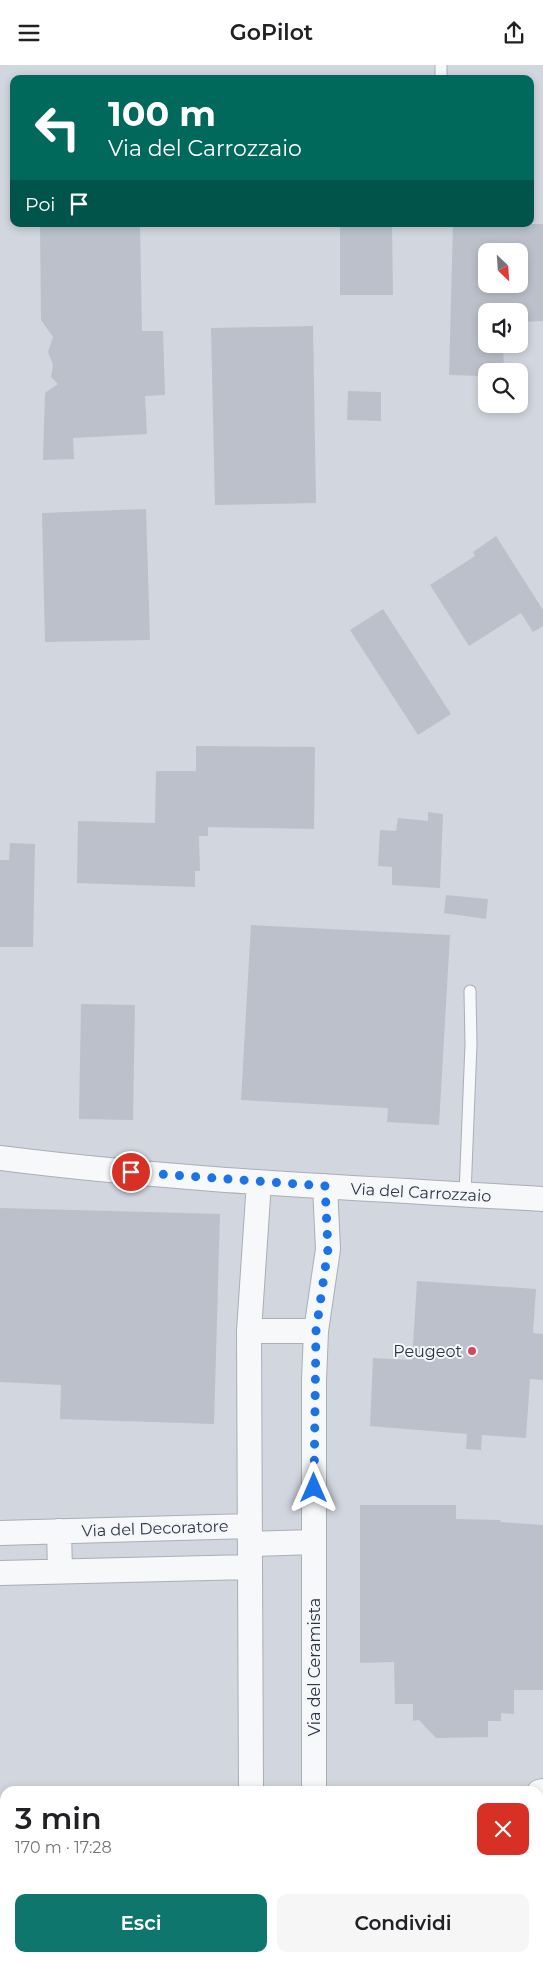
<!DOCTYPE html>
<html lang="it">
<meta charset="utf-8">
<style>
body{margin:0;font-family:Montserrat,sans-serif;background:#f6f6f6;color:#202124;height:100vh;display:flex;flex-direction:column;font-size:19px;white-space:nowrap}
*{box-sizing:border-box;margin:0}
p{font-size:16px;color:#757577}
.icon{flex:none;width:28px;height:28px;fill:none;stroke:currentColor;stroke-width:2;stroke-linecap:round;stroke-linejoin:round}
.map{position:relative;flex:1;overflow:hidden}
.drawer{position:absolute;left:0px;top:1721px;width:544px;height:176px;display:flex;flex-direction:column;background:#fff;border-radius:15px 15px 0 0;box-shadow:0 2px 8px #0003}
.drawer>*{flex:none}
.hud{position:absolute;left:10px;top:10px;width:524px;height:152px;border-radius:10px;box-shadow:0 2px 8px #0003;background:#00695c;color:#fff;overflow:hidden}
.needle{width:32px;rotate:155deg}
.fabs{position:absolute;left:478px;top:178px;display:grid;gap:10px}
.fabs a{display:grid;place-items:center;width:50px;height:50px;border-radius:10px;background:#fff;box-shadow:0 2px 8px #0003;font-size:25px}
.pin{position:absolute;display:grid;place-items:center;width:42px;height:42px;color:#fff;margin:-21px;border:2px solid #fff;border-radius:50%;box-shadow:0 1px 5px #0007}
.me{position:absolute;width:55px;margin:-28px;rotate:0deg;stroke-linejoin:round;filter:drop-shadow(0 0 4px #0008)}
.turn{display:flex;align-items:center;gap:18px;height:105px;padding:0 15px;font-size:22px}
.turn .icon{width:65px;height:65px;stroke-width:2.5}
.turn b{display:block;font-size:35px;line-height:42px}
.then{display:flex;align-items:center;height:48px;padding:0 15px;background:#0003;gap:10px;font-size:19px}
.round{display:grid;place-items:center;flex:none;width:52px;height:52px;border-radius:10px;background:#f6f6f6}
.overview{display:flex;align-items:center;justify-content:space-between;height:85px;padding:0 15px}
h1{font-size:30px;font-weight:600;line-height:38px}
.button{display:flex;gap:10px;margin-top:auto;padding:10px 15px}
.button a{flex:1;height:58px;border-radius:10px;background:#0f766e;color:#fff;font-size:20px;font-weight:600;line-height:58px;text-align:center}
.button a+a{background:#f6f6f6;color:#202124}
header{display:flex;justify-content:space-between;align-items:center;height:65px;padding:0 15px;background:#fff;font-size:22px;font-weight:600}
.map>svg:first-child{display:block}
.built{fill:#d2d6de;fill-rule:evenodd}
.green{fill:#c9d6c5}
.building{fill:#bbc0ca;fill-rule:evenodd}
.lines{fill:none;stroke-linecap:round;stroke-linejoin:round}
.lane-casing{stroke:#a9aeb7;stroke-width:13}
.street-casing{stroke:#a9aeb7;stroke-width:26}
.lane{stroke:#f7f8fa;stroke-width:11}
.street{stroke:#f7f8fa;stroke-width:24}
.route{stroke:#1a73e8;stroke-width:9;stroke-dasharray:0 16.2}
.poi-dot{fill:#d1495b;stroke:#f4f6f9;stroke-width:2}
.labels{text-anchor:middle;stroke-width:4;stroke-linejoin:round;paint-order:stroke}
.street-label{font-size:16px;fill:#2b3445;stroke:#f4f6f9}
.poi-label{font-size:16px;fill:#2b3445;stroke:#f4f6f9;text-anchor:end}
</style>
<header><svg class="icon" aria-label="menu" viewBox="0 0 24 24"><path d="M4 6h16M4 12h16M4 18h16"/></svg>GoPilot<svg class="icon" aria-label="share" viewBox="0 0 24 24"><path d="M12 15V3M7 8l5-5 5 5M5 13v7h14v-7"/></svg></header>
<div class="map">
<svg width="543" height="1897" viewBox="0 0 543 1897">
<rect width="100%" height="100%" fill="#e4e7ec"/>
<path class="built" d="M0,0H543V1733L539,1726H5V1892H539V1823H543V1897H0ZM14,14H530V159H14ZM486,186H519V219H486ZM486,246H519V279H486ZM486,306H519V339H486Z"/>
<path class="green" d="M539,1748H543V1821H539Z"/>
<path class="building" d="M40,159H140L142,266H163L165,330L145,331L147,369L73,373L74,394L43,395L45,328L58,319L51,312L53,300L48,287L53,272L41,255Z
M340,159H392L393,230H340Z
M453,159H543V256L519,257V246H486V279H503L504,306H486V311L449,310ZM486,186H519V219H486Z
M313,261L316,438L215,440L211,263Z
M348,326L381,327V356L347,355Z
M146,444L150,575L45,577L42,448Z
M496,471L543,545V561L533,567L521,548L469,581L430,520L475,491L473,487Z
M383,544L451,649L418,670L350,565Z
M196,681L315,682L314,764L208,762V771H199L200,806H195V822L77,818L78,756L155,758L156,706H196Z
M428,747L443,749L440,823L392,820V802L378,801L380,765L396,766L398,753L428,756Z
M10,778L35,779L33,882H0V795H9Z
M446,830L488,834L486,854L444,848Z
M251,860L450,870L439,1060L387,1057L388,1043L241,1035Z
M81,939L135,940L133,1055L79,1054Z
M0,1143L220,1149L214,1359L60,1354L61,1320L0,1317Z
M417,1216L536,1224L533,1268L543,1269V1315L530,1314L526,1373L482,1370L481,1385L466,1384L467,1369L370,1361L373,1293L412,1295Z
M360,1440H456V1454L501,1455L500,1457L543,1460V1625H514V1649L501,1648V1656H488V1672L436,1673L419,1655L413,1656V1639H395L394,1597L360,1598Z"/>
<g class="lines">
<defs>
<path id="lane" d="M441,14V0
M465,1129L471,979L470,926"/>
<path id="street" d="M0,1093C180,1116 362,1123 543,1134
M249,1266H316
M59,1466L60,1506
M0,1468L250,1461
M250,1479L314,1477
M0,1508L250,1502
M251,1726L249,1266L259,1117
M314,1726V1315L316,1266L328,1184L325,1121
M539,1727L543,1726
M246,1892V1897"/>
</defs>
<use href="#lane" class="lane-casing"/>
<use href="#street" class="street-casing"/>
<use href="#lane" class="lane"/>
<use href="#street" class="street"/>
</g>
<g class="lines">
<path class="route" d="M131,1107L325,1121L328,1184L316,1266L314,1423"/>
</g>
<circle class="poi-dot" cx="472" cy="1286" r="5"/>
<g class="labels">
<g class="street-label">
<text transform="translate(421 1127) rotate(3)" y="6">Via del Carrozzaio</text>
<text transform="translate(155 1463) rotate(-2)" y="6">Via del Decoratore</text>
<text transform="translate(314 1602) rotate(-90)" y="6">Via del Ceramista</text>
</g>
<g class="poi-label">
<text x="462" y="1292">Peugeot</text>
</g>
</g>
</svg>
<div class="fabs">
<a><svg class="needle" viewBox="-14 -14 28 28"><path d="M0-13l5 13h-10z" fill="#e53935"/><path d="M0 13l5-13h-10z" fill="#757577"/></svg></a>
<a><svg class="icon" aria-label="sound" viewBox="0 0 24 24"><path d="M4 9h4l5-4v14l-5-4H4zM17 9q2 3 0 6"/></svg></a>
<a><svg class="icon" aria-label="search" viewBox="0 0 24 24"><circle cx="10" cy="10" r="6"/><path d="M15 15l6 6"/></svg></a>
</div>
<div class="pin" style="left:131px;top:1107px;background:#d93025"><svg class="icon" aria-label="arrive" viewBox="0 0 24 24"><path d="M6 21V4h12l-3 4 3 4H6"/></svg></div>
<svg class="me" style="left:314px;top:1423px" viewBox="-20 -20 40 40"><path d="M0-17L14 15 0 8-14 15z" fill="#1a73e8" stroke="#fff" stroke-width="4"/></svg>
<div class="hud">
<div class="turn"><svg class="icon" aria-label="left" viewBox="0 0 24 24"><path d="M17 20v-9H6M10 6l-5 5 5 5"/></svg><div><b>100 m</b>Via del Carrozzaio</div></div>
<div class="then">Poi<svg class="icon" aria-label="arrive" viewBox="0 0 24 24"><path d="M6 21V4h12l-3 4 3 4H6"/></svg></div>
</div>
<section class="drawer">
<div class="overview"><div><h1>3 min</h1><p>170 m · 17:28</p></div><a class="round" style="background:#d93025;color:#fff"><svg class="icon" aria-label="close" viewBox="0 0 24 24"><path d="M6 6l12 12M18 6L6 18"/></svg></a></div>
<div class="button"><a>Esci</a><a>Condividi</a></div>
</section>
</div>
